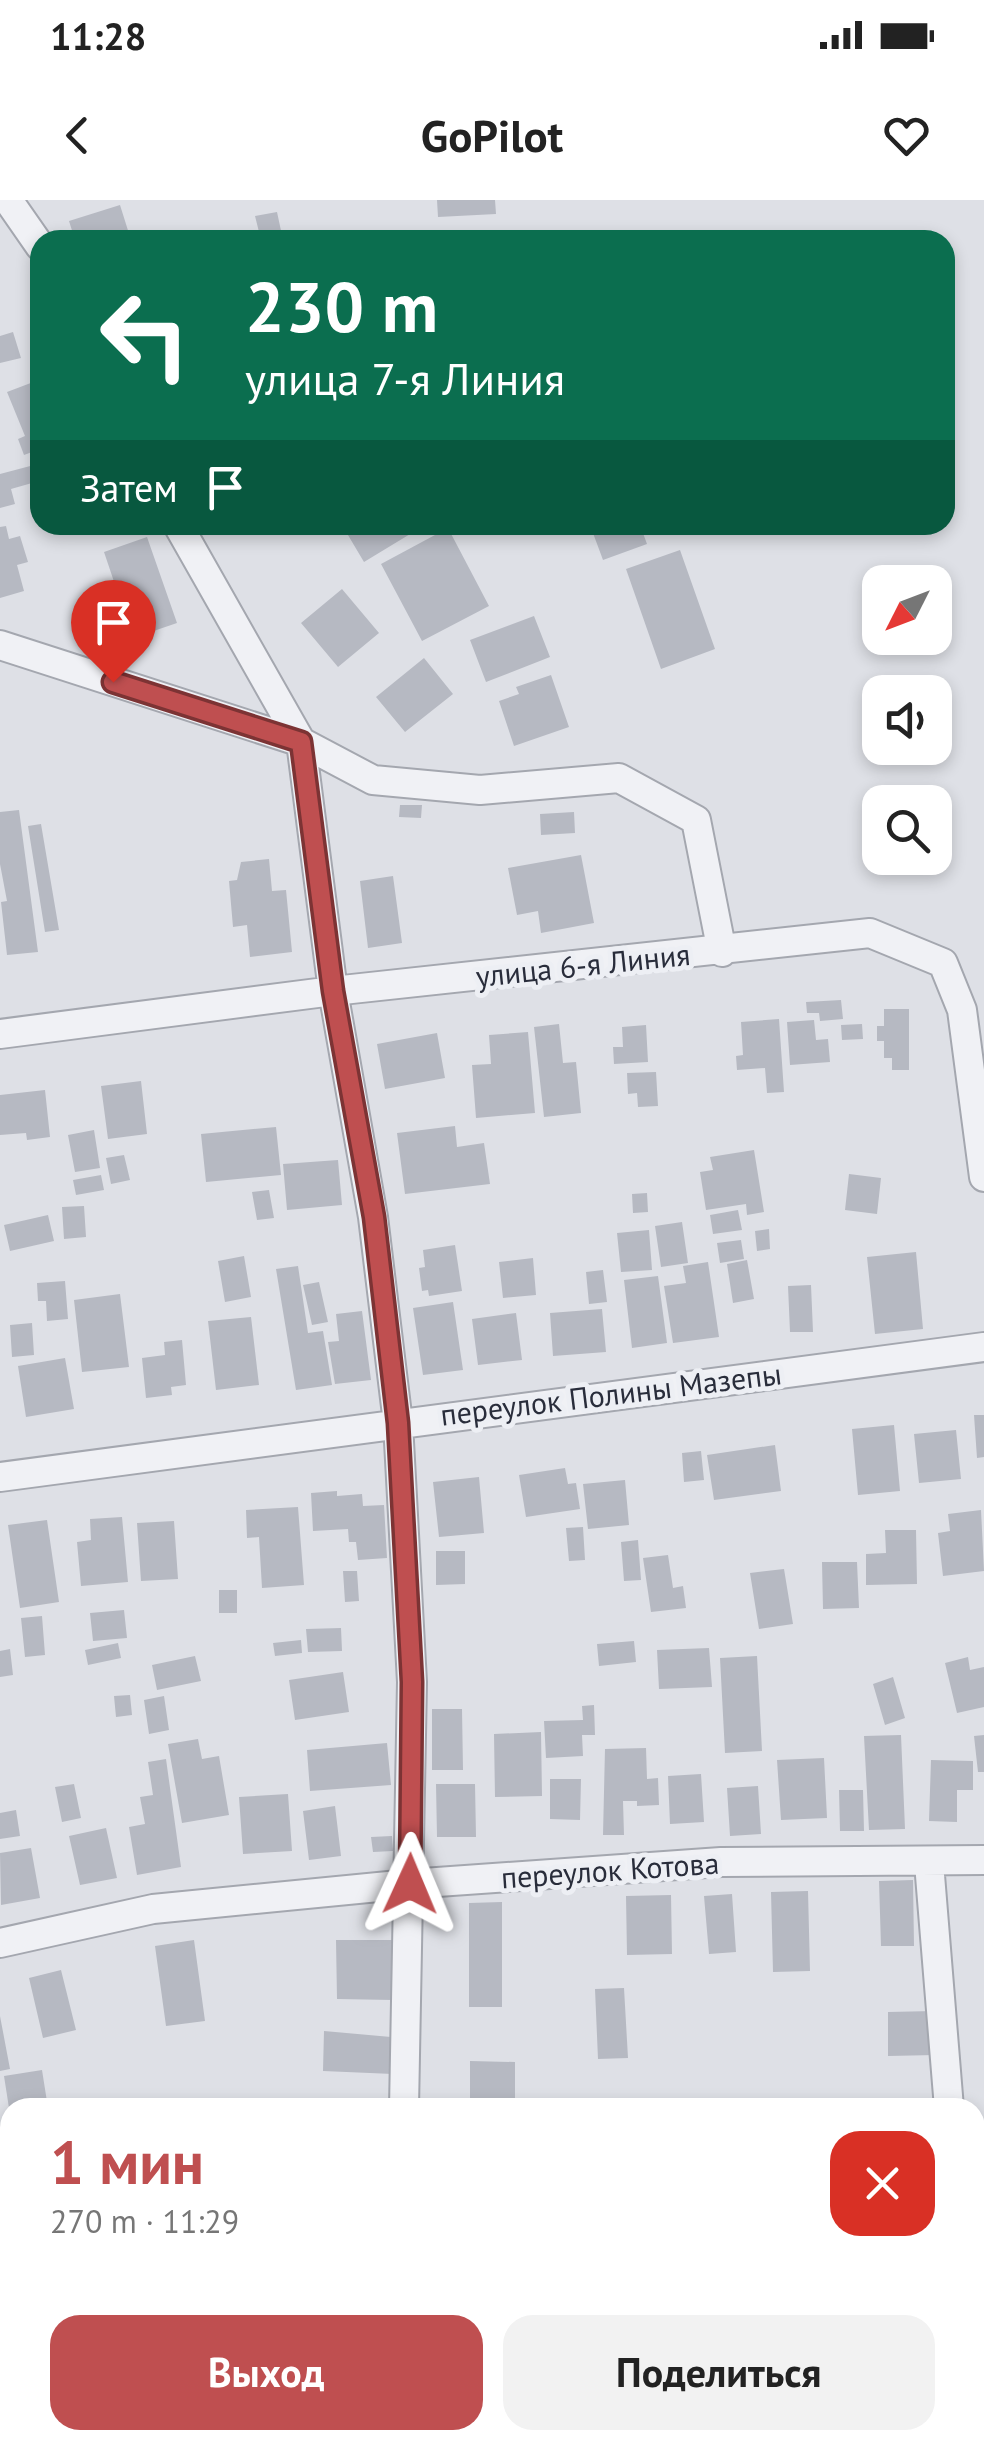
<!DOCTYPE html>
<html lang="ru">
<meta charset="utf-8">
<style>
body{margin:0;font-family:"PT Sans",sans-serif;background:#f2f2f2;color:#222;height:100vh;display:flex;flex-direction:column;font-size:38px;white-space:nowrap}
*{box-sizing:border-box;margin:0}
p{font-size:32px;color:#767676}
.icon{flex:none;width:55px;height:55px;fill:none;stroke:currentColor;stroke-width:2;stroke-linecap:round;stroke-linejoin:round}
.map{position:relative;flex:1;overflow:hidden}
.details{position:absolute;left:0px;top:1898px;width:985px;height:352px;display:flex;flex-direction:column;background:#fff;border-radius:30px 30px 0 0;box-shadow:0 5px 15px #0003}
.details>*{flex:none}
.top-card{position:absolute;left:30px;top:30px;width:925px;height:305px;border-radius:30px;box-shadow:0 5px 15px #0003;background:#0b6e4f;color:#fff;overflow:hidden}
.needle{width:65px;rotate:228deg}
.controls{position:absolute;left:862px;top:365px;display:grid;gap:20px}
.controls a{display:grid;place-items:center;width:90px;height:90px;border-radius:20px;background:#fff;box-shadow:0 5px 15px #0003;font-size:50px}
.pin{position:absolute;display:grid;place-items:center;width:85px;height:85px;color:#fff;margin:-102px -42px;border-radius:50% 50% 50% 0;rotate:-45deg;box-shadow:0 0 10px #0007}
.pin .icon{rotate:45deg}
.me{position:absolute;width:110px;margin:-55px;rotate:1deg;stroke-linejoin:round;filter:drop-shadow(0 0 8px #0008)}
.turn{display:flex;align-items:center;gap:35px;height:210px;padding:0 50px;font-size:45px}
.turn .icon{width:130px;height:130px;stroke-width:2.5}
.turn b{display:block;font-size:70px;line-height:85px}
.then{display:flex;align-items:center;height:95px;padding:0 50px;background:#0003;gap:20px;font-size:38px}
.round{display:grid;place-items:center;flex:none;width:105px;height:105px;border-radius:30px;background:#f2f2f2}
.headline{display:flex;align-items:center;justify-content:space-between;height:170px;padding:0 50px}
h1{font-size:60px;font-weight:700;line-height:75px;color:#bf4f50}
.button{display:flex;gap:20px;margin-top:auto;padding:20px 50px}
.button a{flex:1;height:115px;border-radius:30px;background:#bf4f50;color:#fff;font-size:40px;font-weight:700;line-height:115px;text-align:center}
.button a+a{background:#f2f2f2;color:#222}
.status{display:flex;justify-content:space-between;align-items:center;height:70px;padding:0 50px;background:#fff;direction:ltr}
.status svg{height:28px;fill:currentColor}
header{display:flex;justify-content:space-between;align-items:center;height:130px;padding:0 50px;background:#fff;font-size:45px;font-weight:700}
.map>svg:first-child{display:block}
.building{fill:#b6b9c2}
.lines{fill:none;stroke-linecap:round;stroke-linejoin:round}
.street-casing{stroke:#a4a7af;stroke-width:32}
.street{stroke:#f0f1f5;stroke-width:28}
.route-casing{stroke:#7c3334;stroke-width:25}
.route{stroke:#bf4f50;stroke-width:18}
.labels{text-anchor:middle;stroke-width:10;stroke-linejoin:round;paint-order:stroke}
.street-label{font-size:30px;fill:#292d3b;stroke:#edeff4}
</style>
<div class="status"><b>11:28</b><svg viewBox="0 0 49 12"><path d="M0 12V9h3v3zM5 12V6h3v6zM10 12V3h3v9zM15 12V0h3v12zM26 1h20v11H26zM47 4h2v5h-2z"/></svg></div>
<header><svg class="icon" aria-label="back" viewBox="0 0 24 24"><path d="M15 5l-7 7 7 7"/></svg>GoPilot<svg class="icon" aria-label="heart" viewBox="0 0 24 24"><path d="M12 20l-8-8c-3-5 5-10 8-4 3-6 11-1 8 4z"/></svg></header>
<div class="map">
<svg width="984" height="2248" viewBox="0 0 984 2248">
<rect width="100%" height="100%" fill="#dee0e6"/>
<path class="building" d="M437,0H495L496,14L438,17Z
M120,5L131,40H75L69,21Z
M277,12L283,40H261L255,16Z
M452,33V40H379V36Z
M13,132L21,158L0,163V136Z
M36,181L40,190V249L24,255L18,239L25,236L7,192Z
M34,265L39,281L11,289L15,304L0,308V274Z
M342,325H425L364,362Z
M590,325H640L647,344L603,360Z
M6,326L9,339L20,336L28,362L17,365L24,391L0,398V327Z
M448,328L489,406L422,441L381,364Z
M147,337L177,423L133,438L104,352Z
M680,350L715,449L661,469L626,369Z
M342,389L379,433L338,467L301,423Z
M534,416L550,457L486,482L470,440Z
M424,458L453,494L405,532L376,497Z
M551,475L569,527L514,546L499,501L519,494L516,487Z
M400,605H422L421,618L399,617Z
M19,610L38,752L7,755L1,702L7,701L0,664V612Z
M574,612L575,633L541,635L540,614Z
M41,624L59,730L45,732L28,626Z
M581,655L594,723L541,733L538,711L517,715L508,668Z
M269,659L272,691L286,690L292,752L250,757L247,725L233,727L229,681L237,680L241,662Z
M393,676L402,743L368,748L360,681Z
M841,800L843,819L820,821L819,813H807L806,802Z
M884,809H909V870H892V858H884V841H877V826H884Z
M779,819L784,892L767,893L765,868L737,870L736,856L743,855L741,822Z
M814,820L816,840L828,839L830,862L790,865L787,822Z
M559,824L563,863L576,862L581,913L544,917L534,827Z
M862,824L863,839L842,840L841,825Z
M646,825L648,862L614,864L613,847H623L622,827Z
M528,832L535,913L476,918L472,865L491,864L489,835Z
M437,833L445,878L385,889L377,844Z
M656,872L658,906L638,907L637,893L628,894L627,873Z
M141,881L147,934L108,939L101,886Z
M45,890L50,937L27,940L26,933L0,935V895Z
M455,926L457,947L484,943L490,984L405,994L397,933Z
M276,927L281,975L206,982L201,934Z
M94,930L100,968L75,972L68,935Z
M754,950L764,1012L747,1015L746,1004L706,1010L700,972L713,970L710,957Z
M124,955L130,980L111,984L106,958Z
M338,960L342,1005L287,1010L283,964Z
M849,974L881,978L877,1014L845,1010Z
M101,975L104,990L76,995L73,980Z
M269,990L274,1018L257,1020L252,992Z
M647,993L648,1012L633,1013L632,994Z
M84,1006L86,1037L64,1039L62,1007Z
M738,1010L742,1030L713,1034L710,1015Z
M48,1015L54,1041L10,1051L4,1025Z
M682,1022L688,1063L661,1067L655,1026Z
M769,1029L770,1049L757,1051L755,1031Z
M649,1030L652,1070L621,1072L617,1033Z
M741,1040L744,1059L720,1063L717,1043Z
M455,1045L462,1091L429,1096L428,1090L422,1091L419,1068L425,1067L423,1050Z
M916,1052L923,1129L875,1134L867,1057Z
M244,1056L251,1097L225,1102L218,1061Z
M533,1058L536,1095L503,1098L499,1062Z
M747,1060L754,1099L733,1103L727,1064Z
M708,1062L719,1137L673,1143L664,1086L686,1083L683,1066Z
M298,1066L308,1133L323,1131L332,1185L296,1190L276,1069Z
M603,1070L607,1102L589,1104L586,1072Z
M658,1076L667,1143L632,1148L624,1080Z
M65,1081L68,1119L47,1121L46,1101H38L37,1083Z
M319,1082L328,1122L312,1125L303,1085Z
M811,1085L813,1132H790L788,1086Z
M120,1094L129,1167L82,1172L74,1100Z
M453,1102L463,1170L423,1175L413,1108Z
M602,1109L606,1152L553,1156L550,1113Z
M362,1111L371,1180L335,1184L328,1142L339,1141L336,1114Z
M516,1113L522,1160L478,1165L472,1119Z
M251,1117L259,1185L216,1190L208,1121Z
M32,1123L34,1155L12,1157L10,1125Z
M182,1140L186,1185L171,1187L172,1195L146,1198L142,1158L165,1155L164,1142Z
M65,1158L74,1209L26,1217L18,1166Z
M974,1215H984V1257L977,1258Z
M894,1225L900,1291L858,1295L852,1229Z
M956,1230L961,1279L919,1283L914,1234Z
M775,1245L781,1291L714,1300L707,1255Z
M701,1251L704,1280L684,1282L682,1253Z
M565,1268L568,1284L576,1283L580,1309L526,1317L519,1275Z
M479,1277L484,1333L439,1337L433,1282Z
M625,1280L629,1325L588,1329L583,1284Z
M337,1291V1296L362,1294L363,1306L384,1305L387,1358L358,1360L356,1342H349L348,1329L313,1331L311,1293Z
M298,1307L304,1385L262,1388L259,1337L247,1338L246,1310Z
M981,1310L984,1371L943,1376L938,1333L950,1331L948,1314Z
M122,1317L128,1382L81,1386L77,1342L91,1340L90,1319Z
M47,1320L59,1402L20,1408L8,1325Z
M174,1321L178,1379L141,1381L137,1323Z
M583,1327L585,1360L569,1361L566,1328Z
M885,1330H916L917,1384L866,1385V1354L886,1353Z
M638,1340L641,1380L624,1381L621,1342Z
M436,1351H465V1384L436,1385Z
M668,1355L673,1388L683,1386L686,1408L651,1412L643,1358Z
M822,1362H857L859,1408L823,1409Z
M784,1369L793,1424L759,1429L750,1373Z
M343,1371H357L359,1401L345,1402Z
M219,1390H237V1413H219Z
M124,1410L127,1438L93,1441L90,1413Z
M42,1416L45,1455L25,1457L21,1418Z
M341,1428L342,1451L308,1452L306,1429Z
M301,1440L302,1453L275,1456L273,1443Z
M634,1441L636,1462L599,1466L597,1444Z
M118,1443L121,1458L88,1465L85,1450Z
M709,1448L712,1487L659,1489L657,1450Z
M10,1449L13,1475L0,1477V1451Z
M195,1456L201,1481L157,1490L152,1465Z
M757,1456L762,1551L725,1553L720,1458Z
M968,1457L970,1470L984,1467V1507L957,1513L945,1463Z
M343,1472L349,1512L295,1520L289,1480Z
M893,1477L905,1518L885,1525L873,1484Z
M130,1495L132,1515L116,1517L114,1496Z
M164,1496L169,1530L149,1534L144,1500Z
M594,1505L595,1535H582L583,1556L546,1558L544,1521L583,1520L582,1506Z
M432,1509H462L463,1570H432Z
M541,1532L542,1596L495,1597L494,1534Z
M901,1535L905,1629L869,1630L864,1536Z
M984,1535V1572H978L974,1536Z
M198,1539L202,1559L219,1556L229,1615L182,1623L168,1544Z
M387,1543L391,1585L310,1591L307,1550Z
M646,1548L647,1579L658,1578L659,1605L637,1606V1601H623L624,1635H603L605,1549Z
M824,1558L827,1618L781,1620L777,1560Z
M166,1559L181,1667L137,1675L129,1627L145,1624L140,1597L153,1595L148,1562Z
M931,1560L973,1561V1590H957V1622L929,1621Z
M701,1574L704,1622L670,1624L668,1576Z
M550,1579H581L580,1620L550,1619Z
M74,1584L81,1618L62,1622L55,1587Z
M436,1584H475L476,1637H437Z
M758,1586L761,1634L730,1636L727,1588Z
M839,1590H863L864,1631H840Z
M288,1594L292,1651L243,1654L239,1597Z
M335,1606L341,1656L309,1660L303,1611Z
M16,1610L20,1636L0,1639V1613Z
M106,1628L117,1678L80,1685L69,1636Z
M392,1636L393,1651L373,1652L371,1637Z
M31,1648L40,1698L1,1705L0,1653Z
M913,1680L914,1746H881L879,1681Z
M808,1691L810,1771L773,1772L771,1692Z
M732,1694L736,1752L709,1754L704,1696Z
M671,1695L672,1754L627,1755L626,1696Z
M502,1702V1807H469V1703Z
M194,1740L205,1821L166,1826L155,1746Z
M336,1740H394L393,1800L337,1799Z
M61,1770L76,1830L43,1838L29,1778Z
M624,1788L628,1858L598,1859L595,1789Z
M934,1811L935,1855L888,1856V1812Z
M0,1816L10,1869L0,1871Z
M324,1831L391,1837L393,1874L323,1871Z
M470,1861L515,1862V1908H470Z
M42,1870L48,1908H9L4,1876Z
M975,2121L984,2122V2179L975,2178Z
M0,2129L10,2130V2190L0,2189Z"/>
<g class="lines">
<defs>
<path id="street" d="M8,0L40,46
M178,325L301,542L333,791L373,1017L398,1223L412,1482L404,1908
M0,445L301,542L373,580L480,590L619,578L696,620L722,752
M0,834L333,791L870,733L943,763L962,810L984,977
M0,1277L984,1147
M929,1663L949,1908
M0,1743L153,1709L409,1684L721,1662L984,1660
M975,2091L984,2093
M0,2246L20,2248
M305,2248L319,2240"/>
</defs>
<use href="#street" class="street-casing"/>
<use href="#street" class="street"/>
</g>
<g class="lines">
<defs>
<path id="route" d="M113,482L301,542L333,791L374,1017L398,1223L412,1482L410,1684"/>
</defs>
<use href="#route" class="route-casing"/>
<use href="#route" class="route"/>
</g>
<g class="labels">
<g class="street-label">
<text transform="translate(583 766) rotate(-6)" y="10">улица 6-я Линия</text>
<text transform="translate(611 1195) rotate(-7)" y="10">переулок Полины Мазепы</text>
<text transform="translate(610 1671) rotate(-4)" y="10">переулок Котова</text>
</g>
</g>
</svg>
<div class="controls">
<a><svg class="needle" viewBox="-14 -14 28 28"><path d="M0-13l5 13h-10z" fill="#e53935"/><path d="M0 13l5-13h-10z" fill="#767676"/></svg></a>
<a><svg class="icon" aria-label="sound" viewBox="0 0 24 24"><path d="M4 9h4l5-4v14l-5-4H4zM17 9q2 3 0 6"/></svg></a>
<a><svg class="icon" aria-label="search" viewBox="0 0 24 24"><circle cx="10" cy="10" r="6"/><path d="M15 15l6 6"/></svg></a>
</div>
<div class="pin" style="left:113px;top:482px;background:#d93025"><svg class="icon" aria-label="arrive" viewBox="0 0 24 24"><path d="M6 21V4h12l-3 4 3 4H6"/></svg></div>
<svg class="me" style="left:410px;top:1684px" viewBox="-20 -20 40 40"><path d="M0-17L14 15 0 8-14 15z" fill="#bf4f50" stroke="#fff" stroke-width="4"/></svg>
<div class="top-card">
<div class="turn"><svg class="icon" aria-label="left" viewBox="0 0 24 24"><path d="M17 20v-9H6M10 6l-5 5 5 5"/></svg><div><b>230 m</b>улица 7-я Линия</div></div>
<div class="then">Затем<svg class="icon" aria-label="arrive" viewBox="0 0 24 24"><path d="M6 21V4h12l-3 4 3 4H6"/></svg></div>
</div>
<section class="details">
<div class="headline"><div><h1>1 мин</h1><p>270 m · 11:29</p></div><a class="round" style="background:#d93025;color:#fff"><svg class="icon" aria-label="close" viewBox="0 0 24 24"><path d="M6 6l12 12M18 6L6 18"/></svg></a></div>
<div class="button"><a>Выход</a><a>Поделиться</a></div>
</section>
</div>
